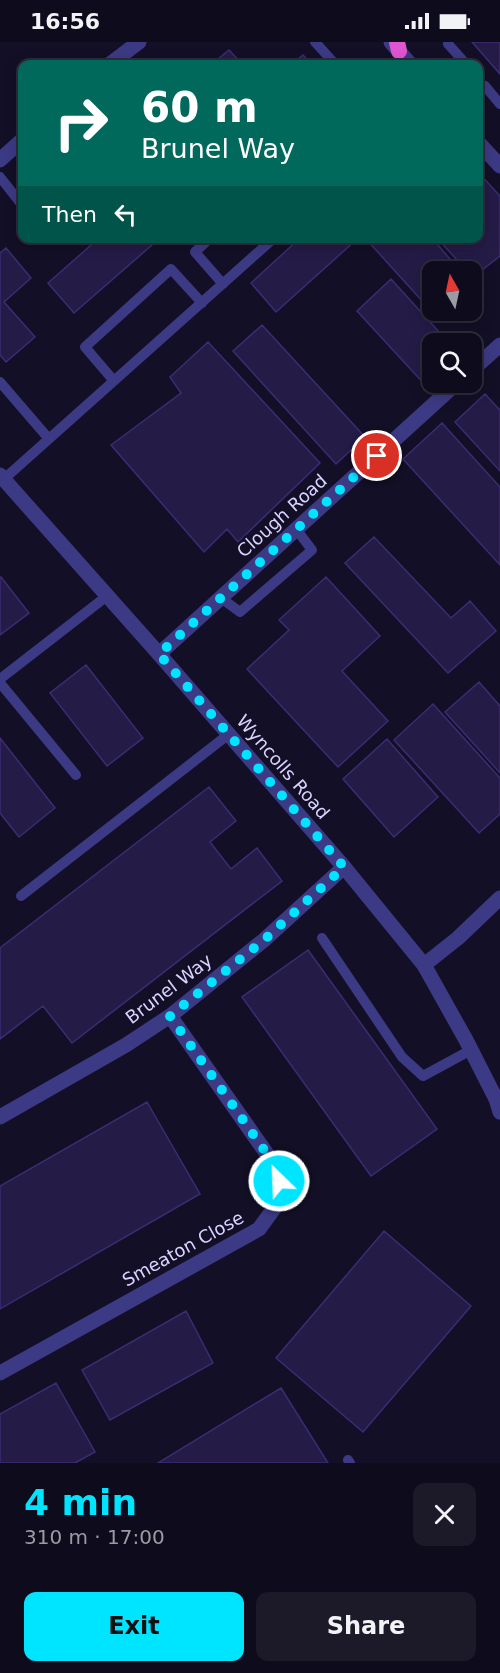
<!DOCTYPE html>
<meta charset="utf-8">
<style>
body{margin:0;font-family:"DejaVu Sans",sans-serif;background:#1c1929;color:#f1f3f6;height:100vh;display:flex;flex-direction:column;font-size:22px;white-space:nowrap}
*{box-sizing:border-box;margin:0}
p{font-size:20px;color:#9b9ba3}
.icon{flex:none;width:33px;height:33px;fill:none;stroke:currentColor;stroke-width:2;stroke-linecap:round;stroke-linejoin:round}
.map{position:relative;height:1421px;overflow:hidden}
.panel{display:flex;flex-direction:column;background:#0e0b1c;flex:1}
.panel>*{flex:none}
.hud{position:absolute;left:18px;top:18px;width:465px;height:183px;border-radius:12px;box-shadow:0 3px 15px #0003,0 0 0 2px #2e2b3b;background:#00695c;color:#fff;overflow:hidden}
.needle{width:39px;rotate:351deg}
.controls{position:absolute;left:422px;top:219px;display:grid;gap:12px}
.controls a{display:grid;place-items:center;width:60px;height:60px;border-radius:12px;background:#0e0b1c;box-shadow:0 3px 15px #0003,0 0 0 2px #2e2b3b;font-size:30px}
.pin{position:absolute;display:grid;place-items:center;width:51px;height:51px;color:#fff;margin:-26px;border:3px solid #fff;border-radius:50%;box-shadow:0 2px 6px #0007}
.me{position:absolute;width:66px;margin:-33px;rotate:336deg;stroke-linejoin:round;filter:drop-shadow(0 0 4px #0008)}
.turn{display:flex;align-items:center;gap:21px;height:126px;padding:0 24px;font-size:27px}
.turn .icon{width:78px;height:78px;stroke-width:2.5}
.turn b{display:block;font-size:42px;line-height:51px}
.then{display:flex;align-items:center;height:57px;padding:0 24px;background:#0003;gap:12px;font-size:22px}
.round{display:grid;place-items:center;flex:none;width:63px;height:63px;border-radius:12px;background:#1c1929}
.headline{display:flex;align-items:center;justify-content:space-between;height:102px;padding:0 24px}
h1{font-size:36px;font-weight:700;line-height:45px;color:#00e5ff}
.action{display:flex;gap:12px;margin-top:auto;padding:12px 24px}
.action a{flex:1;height:69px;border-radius:12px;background:#00e5ff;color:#111;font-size:24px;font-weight:700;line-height:69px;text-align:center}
.action a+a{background:#1c1929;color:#f1f3f6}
.status{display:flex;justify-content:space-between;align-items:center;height:42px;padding:0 30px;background:#0e0b1c;direction:ltr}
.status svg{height:16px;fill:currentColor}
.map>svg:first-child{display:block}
.building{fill:#241b47;stroke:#3b2d73;stroke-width:1.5}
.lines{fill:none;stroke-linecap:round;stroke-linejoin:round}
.service{stroke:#3d3a85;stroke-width:10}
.minor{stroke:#3d3a85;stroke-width:15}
.tertiary{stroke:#3d3a85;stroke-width:15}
.trunk{stroke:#e055d1;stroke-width:16}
.route{stroke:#00e5ff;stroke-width:10;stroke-dasharray:0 18}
.labels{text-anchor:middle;stroke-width:4.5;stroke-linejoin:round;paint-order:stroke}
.street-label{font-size:18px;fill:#d9d4ff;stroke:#130f26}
</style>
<div class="status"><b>16:56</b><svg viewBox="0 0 49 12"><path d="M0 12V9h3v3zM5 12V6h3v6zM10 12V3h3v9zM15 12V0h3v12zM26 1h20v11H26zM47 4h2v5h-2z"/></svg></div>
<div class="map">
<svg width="500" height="1421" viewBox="0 0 500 1421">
<rect width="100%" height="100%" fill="#130f26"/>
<path class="building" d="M472,0H500V32Z
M229,8L242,22H212Z
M303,13L311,22H292Z
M478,130L500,154V214L473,235L471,230H468L437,196H478Z
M99,196H160L74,271L48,241Z
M300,196H354L356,198L276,270L251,241Z
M365,196H432L461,230H432V268H435L433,271Z
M6,206L31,236L4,260L35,295L6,320L0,313V211Z
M391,237L450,302H432V339L426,344L357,269Z
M262,283L365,395L336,422L233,309Z
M208,300L320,421L238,500L227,487L204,510L111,403L181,351L170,335Z
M485,352L500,368V429L455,380Z
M442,381L500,445V523L403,417Z
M374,495L451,576L470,559L496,589L448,631L345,521Z
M1,535L29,571L0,593V536Z
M326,535L380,594L342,629L388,679L338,725L247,627L289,588L279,578Z
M86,623L143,696L107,724L50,651Z
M479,640L500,664V731L445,670Z
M433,662L500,736V772L479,791L394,698Z
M0,696L55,766L19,795L0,771Z
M387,697L438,755L394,795L343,737Z
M209,745L236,779L210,800L231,827L257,806L282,839L72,1001L43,964L0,997V906Z
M308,908L437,1087L371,1134L242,955Z
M147,1060L200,1152L0,1267V1144Z
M384,1189L471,1264L363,1390L276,1316Z
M186,1269L213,1321L110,1378L82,1328Z
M56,1341L95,1410L75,1421H0V1372Z
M281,1346L328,1421H158Z"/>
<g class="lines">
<path class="service" d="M315,0L335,22
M448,2L466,22
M478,49L485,44L500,62
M0,135L22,163
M210,196L195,210L223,242
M114,339L85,305L171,227L202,261
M0,340L49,397
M4,437L274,196
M221,556L240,570L312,508L296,487
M0,637L107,554
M0,641L76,733
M21,854L229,692
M322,896L402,1015L423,1034L471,1008
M348,1418L350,1421"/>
<path class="minor" d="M391,0L410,22
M478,100L500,124
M471,329L500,303
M159,612L458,340
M424,923L458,896L500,856
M0,1075L126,1003L170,974L264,898L344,825
M0,1331L259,1187L275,1165L279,1139L267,1112L170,974"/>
<path class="tertiary" d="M110,22L139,0
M0,118L22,98
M0,433L159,612L344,825L424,923L466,998L496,1057L500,1070"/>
<path class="trunk" d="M397,0L399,9"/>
</g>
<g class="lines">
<path class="route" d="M279,1139L267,1112L170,974L264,898L344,825L159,612L377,414"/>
</g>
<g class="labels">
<g class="street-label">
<text transform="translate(282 474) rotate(-42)" y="6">Clough Road</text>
<text transform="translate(283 725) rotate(49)" y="6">Wyncolls Road</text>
<text transform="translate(169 947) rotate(-37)" y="6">Brunel Way</text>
<text transform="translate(183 1207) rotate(-29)" y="6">Smeaton Close</text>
</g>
</g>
</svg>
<div class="controls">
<a><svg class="needle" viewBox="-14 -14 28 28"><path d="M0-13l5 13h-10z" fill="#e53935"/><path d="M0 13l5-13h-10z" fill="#9b9ba3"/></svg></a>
<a><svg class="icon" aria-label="search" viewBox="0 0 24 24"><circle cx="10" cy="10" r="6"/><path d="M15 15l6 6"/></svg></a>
</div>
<div class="pin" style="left:377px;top:414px;background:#d93025"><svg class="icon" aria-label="arrive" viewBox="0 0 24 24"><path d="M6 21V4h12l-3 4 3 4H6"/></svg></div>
<svg class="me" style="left:279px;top:1139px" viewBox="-20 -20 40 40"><circle r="17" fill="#00e5ff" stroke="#fff" stroke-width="3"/><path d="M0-11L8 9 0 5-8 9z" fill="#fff"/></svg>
<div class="hud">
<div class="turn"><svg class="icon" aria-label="right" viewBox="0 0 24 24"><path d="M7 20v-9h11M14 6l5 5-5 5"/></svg><div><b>60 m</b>Brunel Way</div></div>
<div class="then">Then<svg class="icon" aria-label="left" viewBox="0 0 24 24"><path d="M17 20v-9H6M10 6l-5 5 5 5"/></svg></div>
</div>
</div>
<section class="panel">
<div class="headline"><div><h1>4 min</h1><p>310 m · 17:00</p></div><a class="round"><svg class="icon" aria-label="close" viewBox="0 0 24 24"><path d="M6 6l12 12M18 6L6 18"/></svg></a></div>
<div class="action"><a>Exit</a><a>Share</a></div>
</section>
